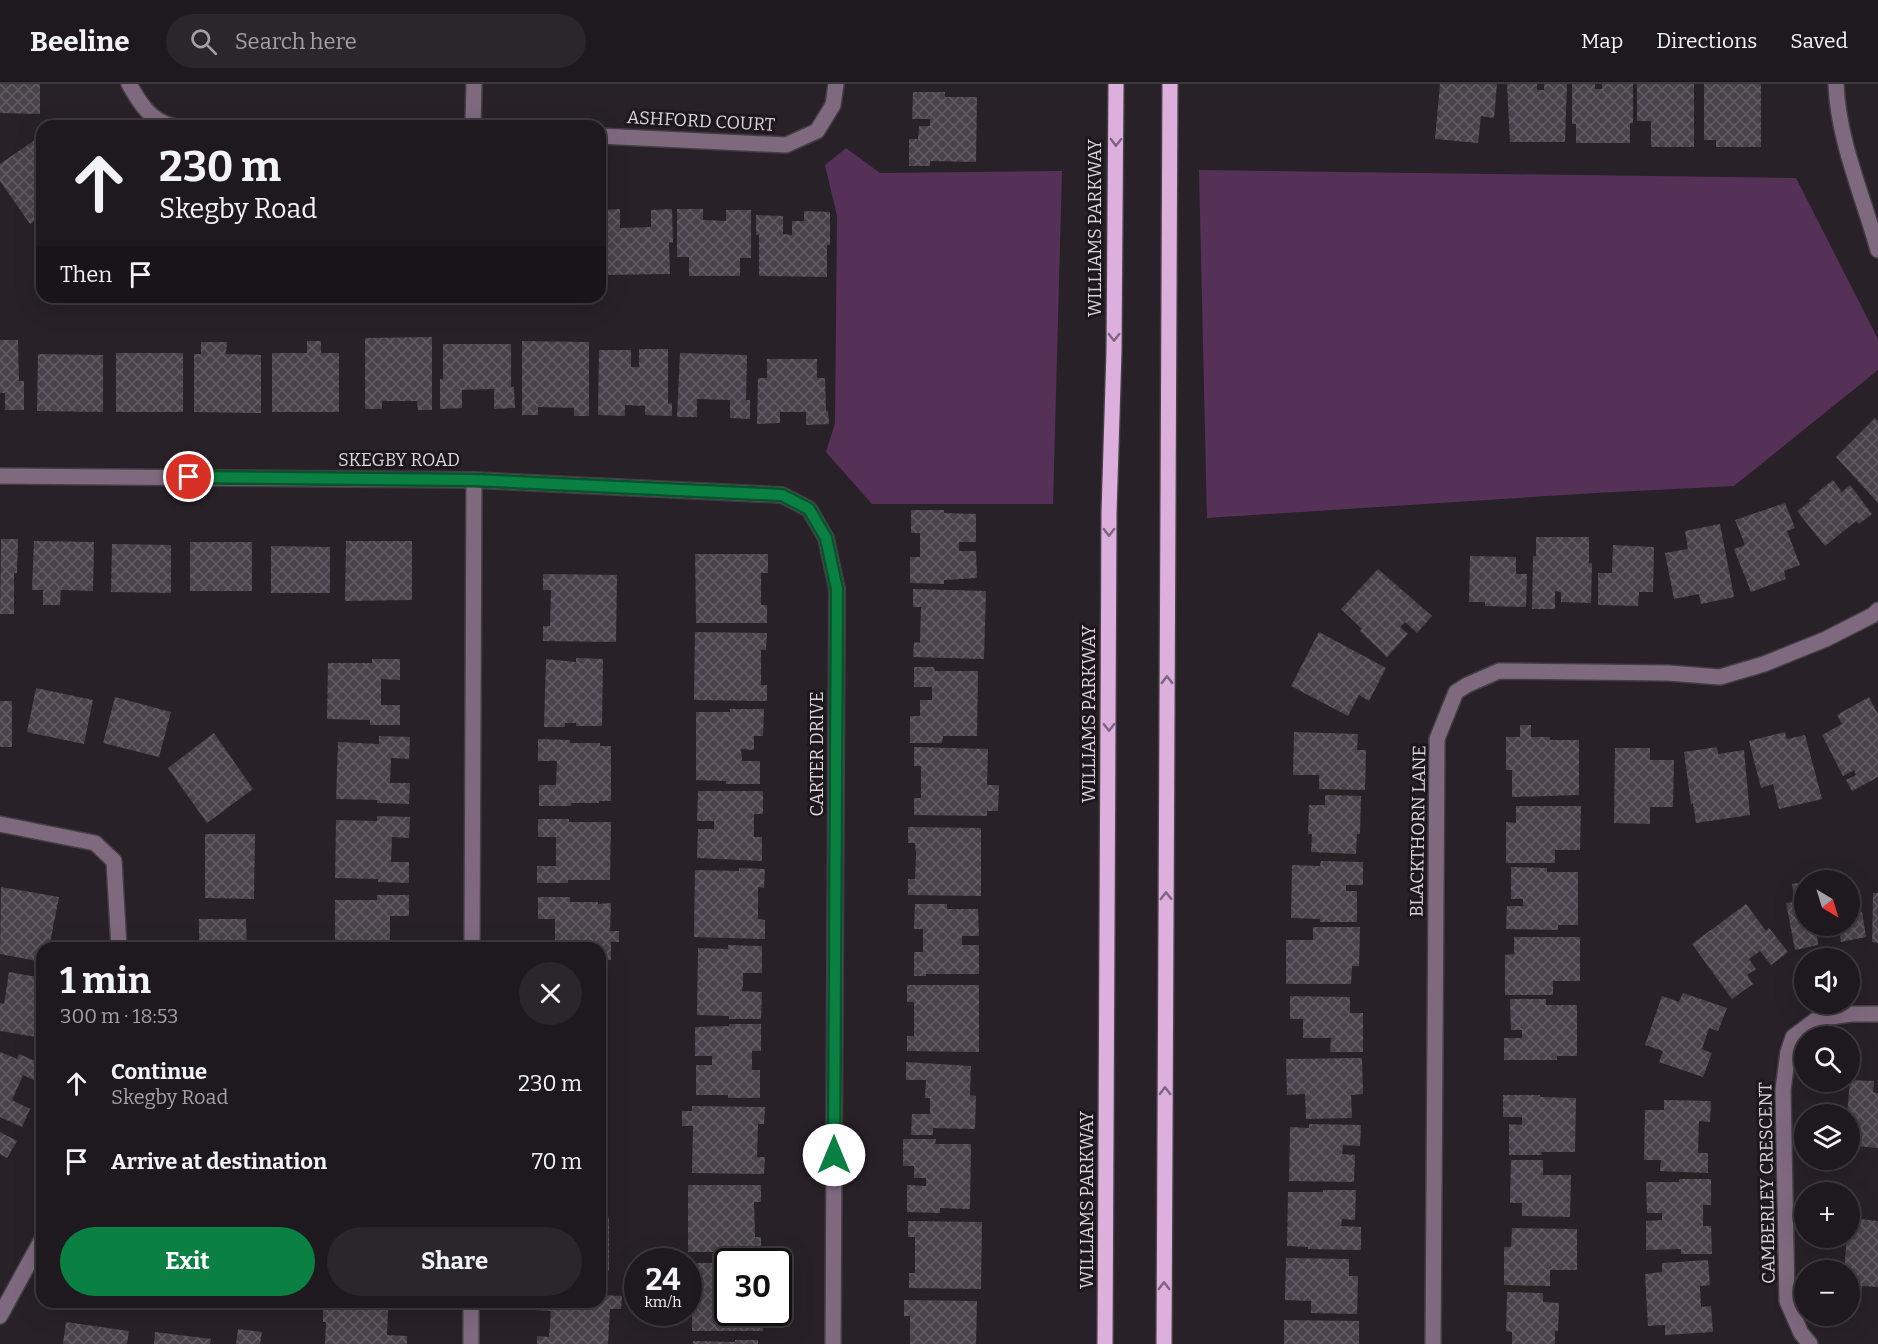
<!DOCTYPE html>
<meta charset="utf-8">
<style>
body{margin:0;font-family:Bitter,serif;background:#2b262b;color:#f1f3f6;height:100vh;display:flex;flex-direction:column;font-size:22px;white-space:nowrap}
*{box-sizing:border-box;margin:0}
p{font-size:20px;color:#a1a0a4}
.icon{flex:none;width:33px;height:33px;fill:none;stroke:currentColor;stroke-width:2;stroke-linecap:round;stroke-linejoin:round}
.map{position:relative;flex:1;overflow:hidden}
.sheet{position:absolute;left:36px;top:858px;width:570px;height:366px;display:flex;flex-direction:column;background:#1e191e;border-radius:18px;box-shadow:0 6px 24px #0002,0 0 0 2px #3c383c}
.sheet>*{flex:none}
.banner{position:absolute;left:36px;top:36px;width:570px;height:183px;border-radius:18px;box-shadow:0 6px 24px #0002,0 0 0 2px #3c383c;background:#1e191e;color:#f1f3f6;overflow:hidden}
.needle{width:39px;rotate:142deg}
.fabs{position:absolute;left:1794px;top:786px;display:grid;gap:12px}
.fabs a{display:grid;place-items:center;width:66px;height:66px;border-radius:50%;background:#1e191e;box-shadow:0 6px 24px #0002,0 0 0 2px #3c383c;font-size:30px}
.speed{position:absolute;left:624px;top:1164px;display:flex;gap:12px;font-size:30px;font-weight:700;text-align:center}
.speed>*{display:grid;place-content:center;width:78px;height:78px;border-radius:50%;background:#1e191e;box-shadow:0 6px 24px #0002,0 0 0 2px #3c383c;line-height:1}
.speed small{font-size:15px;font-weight:400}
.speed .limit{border:3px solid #111;border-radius:9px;background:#fff;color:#111}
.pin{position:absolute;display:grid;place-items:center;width:51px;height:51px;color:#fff;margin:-26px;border:3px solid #fff;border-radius:50%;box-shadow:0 2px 6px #0007}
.me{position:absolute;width:66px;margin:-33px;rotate:0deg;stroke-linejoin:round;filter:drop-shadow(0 0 4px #0008)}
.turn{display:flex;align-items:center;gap:21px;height:126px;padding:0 24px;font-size:27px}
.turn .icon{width:78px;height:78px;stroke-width:2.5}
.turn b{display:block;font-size:42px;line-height:51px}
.then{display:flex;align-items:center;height:57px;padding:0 24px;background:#0003;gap:12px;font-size:22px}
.round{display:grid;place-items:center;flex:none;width:63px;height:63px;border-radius:32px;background:#2b262b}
.overview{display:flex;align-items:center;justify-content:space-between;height:102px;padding:0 24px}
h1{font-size:36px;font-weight:700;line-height:45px}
.action{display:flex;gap:12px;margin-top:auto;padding:12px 24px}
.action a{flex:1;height:69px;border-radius:36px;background:#0b8043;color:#fff;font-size:24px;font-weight:700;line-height:69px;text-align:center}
.action a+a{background:#2b262b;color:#f1f3f6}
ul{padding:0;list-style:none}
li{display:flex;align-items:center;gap:18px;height:78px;padding:0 24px}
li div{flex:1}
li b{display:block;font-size:22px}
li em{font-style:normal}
header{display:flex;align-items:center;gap:36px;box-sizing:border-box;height:84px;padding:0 30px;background:#1e191e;border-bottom:2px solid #3c383c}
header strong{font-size:28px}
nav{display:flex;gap:33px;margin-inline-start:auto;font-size:21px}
.search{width:420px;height:54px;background:#2b262b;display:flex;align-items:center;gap:15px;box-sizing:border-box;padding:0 21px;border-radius:33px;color:#a1a0a4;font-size:22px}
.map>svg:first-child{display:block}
.green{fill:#563157}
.building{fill:url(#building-cross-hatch)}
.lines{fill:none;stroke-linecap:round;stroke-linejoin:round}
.minor-casing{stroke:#443e44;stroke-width:18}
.major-casing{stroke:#443e44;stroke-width:18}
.minor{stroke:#7f697f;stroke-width:15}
.major{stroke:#ddafdd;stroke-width:15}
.oneway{stroke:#7e647e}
.route-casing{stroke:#07532c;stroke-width:15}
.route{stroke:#0b8043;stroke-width:10}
.labels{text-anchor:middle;stroke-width:6;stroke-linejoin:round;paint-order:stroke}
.street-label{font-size:18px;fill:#d9d5d9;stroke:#1e181e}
</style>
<header>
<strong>Beeline</strong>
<div class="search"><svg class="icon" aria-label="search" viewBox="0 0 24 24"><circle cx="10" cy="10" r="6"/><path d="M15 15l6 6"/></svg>Search here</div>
<nav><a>Map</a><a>Directions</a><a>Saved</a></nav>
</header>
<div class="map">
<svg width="1878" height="1260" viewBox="0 0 1878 1260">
<defs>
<pattern id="building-cross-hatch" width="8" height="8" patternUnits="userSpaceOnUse" patternTransform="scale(1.5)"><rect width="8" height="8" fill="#4a424a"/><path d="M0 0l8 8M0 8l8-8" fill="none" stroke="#645c64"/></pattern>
</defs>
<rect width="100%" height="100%" fill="#282128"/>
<path class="green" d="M846,64L880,89L1062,87L1053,420H872L826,368L835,339L837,132L825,81Z
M1199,86L1796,94L1878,255V286L1734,402L1595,409L1207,434Z"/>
<path class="building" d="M0,0H40V30L0,29Z
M1440,0H1497L1494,34L1481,32L1478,59L1435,55Z
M1507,0H1537V6H1544V0H1567L1565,58H1510Z
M1572,0H1595V5H1602V0H1633V39H1630V59H1576V40H1572Z
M1637,0H1694V63H1651V37H1637Z
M1704,0H1761V63H1716V56H1704Z
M913,8H945V13H977L976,78L930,77V82H909V55H918L919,42H930V35H912Z
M42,51V132L30,140L0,97V80Z
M620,125V144L651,143V126L672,125L673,159L669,158L670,190L601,191L600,126Z
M677,125H703V136L726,137V126H751V174H740V192H689V173H677Z
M804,127L830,128V161H827V193L759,192V151H756V131L783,132V150L792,151V137H804Z
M432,253V326H418L417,317H382V325H365V254Z
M0,256H18L19,297H24V326H5V309H0Z
M307,257H321V269H339V328H272V269H307Z
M522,257L589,258V332H574V324L538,323V331H522Z
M201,258H227L226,270L261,271V329L194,328V270H201Z
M443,260H511V303H514L515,324L494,325V305L462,306V324L440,325V295H443Z
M639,265H668V320L672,319V332L645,331V322L625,321V332L598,331L599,266H631V283H639Z
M116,269H183V328H116Z
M680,269L747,271L746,316H750V335L730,334V316L697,315V333H677Z
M38,270L103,271V328L37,327Z
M767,275H817V294H825L826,327H828L829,340L806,341V328H780V339L757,340L758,294H767Z
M1875,334L1878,337V419L1836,373Z
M1833,396L1842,408L1850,401L1872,430L1859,440L1856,437L1825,462L1797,427L1811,417L1809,415Z
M1785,419L1795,444L1787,447L1800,481L1784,487L1786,495L1751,508L1734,465L1745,461L1735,436Z
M911,426H944V429L976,430V458H959V467H976L977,494L944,496V500L910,499V473H920V449H911Z
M1720,440L1734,513L1701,520L1699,510L1674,515L1665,469L1688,465L1685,447Z
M1536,453H1589V479H1592L1591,519L1561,518V508L1555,507V525H1532L1533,472H1536Z
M1,455H18L17,489H14V530H0Z
M34,457L94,458L93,507L61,506L60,521H43V506H32Z
M346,457H412V516L345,517Z
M190,458H252V507H190Z
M112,460L171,461V509L111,508Z
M1613,461L1654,463L1653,508H1639L1638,522L1598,521V489H1612Z
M271,462L330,463V509H271Z
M695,470H768V489H761V521H767V539H696Z
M1470,472L1516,473V490H1527L1526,523L1485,522V518H1469Z
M1378,485L1432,532L1417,549L1405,538L1400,543L1408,550L1387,573L1360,547L1362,545L1341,525Z
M543,490L617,491L616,558L543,557V542H550L551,506H543Z
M913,505L986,507L984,575L913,573L914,558L920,559L921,523H913Z
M695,548L767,549L766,566H761V601H767V617L694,616Z
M1319,548L1386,584L1369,617L1359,611L1348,632L1291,602Z
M576,574L603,575L602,642H576V639H565V643H544L546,575L576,578Z
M372,575H400V596L381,595V621H400V641H370V636L327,635L328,579H372Z
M914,583H934L935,587H978L977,652H943L942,659H910V632H920V616H932V603H914Z
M36,604L93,616L84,660L27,648Z
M115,613L171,628L159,673L103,659Z
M1869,613L1878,630V693L1852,707L1846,696L1856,691L1854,686L1843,692L1822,651L1842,640L1837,631Z
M0,617H12V663H0Z
M730,625H764L763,652H754V666L741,665L742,677H760V700H726V697L696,696V628H730Z
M1520,641H1531V653H1550V656H1579V711L1512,713V686H1506V653H1520Z
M1294,648L1358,650L1357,666H1366L1365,706L1319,705V691H1293Z
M1785,648L1787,655L1805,651L1822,715L1779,725L1773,700L1761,704L1749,657Z
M214,649L253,705L207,739L168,684Z
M379,652L410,653L409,675L391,674L390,699H410L409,720L377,719V716L336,715L338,658L379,660Z
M538,655L570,656V659H600V662H611V717H599V719H571V722H539V701H556L557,677H538Z
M914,663L988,665L987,701H999L998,727H987V732L914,731V714H921V682H914Z
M1717,663L1718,670L1744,666L1750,731L1696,739L1693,719L1691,720L1684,668Z
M1615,664H1650V676H1674L1673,723H1650V740L1614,739Z
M698,707H763V730H754V753H762V777L697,774L698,745H714V737H697Z
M1325,711L1361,712L1360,750H1357L1356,770L1311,768L1312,750H1308L1309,721H1325Z
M1516,722H1581L1580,766H1555V779H1506V738L1516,739Z
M377,732L410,733L409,754L392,753L391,778H409V799L378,798V795L335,794L336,736L377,737Z
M538,735H569V738H611L610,796H568V799H537V782H556V753H538Z
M908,743L981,744V812L908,811V795H915L916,770L915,759H908Z
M205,750H255L254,815L205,814Z
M1321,777L1363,778V801H1346V807H1357V838H1320V835L1291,834L1292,781L1320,782Z
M1511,783L1547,784V788H1578V841H1558V846L1506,845L1507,822H1523V815H1511Z
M739,784L765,785L764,804L758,803V835L765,836V855L694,853L695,786L739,787Z
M1843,791V796H1819L1818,795Z
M1804,798V842H1850V809L1854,808L1858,829L1862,828L1866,853L1841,858L1839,847L1817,851L1818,861L1795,866L1786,819L1795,818L1792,800Z
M1,803L59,813L49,864H42V878L0,870Z
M1873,809H1878V859L1872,858Z
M377,811H409V832H390V858H409V864H335V816H377Z
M538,813H570V818H598V820L611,819L610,847H619V858H611V876H606V872H600V864H537V858H555V835H538Z
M915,820H947V825H978L979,852H962V861H979V890H926V892H914V868H923V845H914Z
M1746,820L1766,847L1769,844L1788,868L1771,881L1760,867L1749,875L1756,885L1747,891L1753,900L1732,915L1692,860Z
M199,835H246L247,864H199Z
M1313,843H1360L1359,882H1352L1351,900H1286V856H1313Z
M1514,853H1580V897H1553V911H1505V871L1514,870Z
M728,861L762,862V889H743V901L742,907L762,908L761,935H729V932L697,931L698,864L728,865Z
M9,888L42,894V954L0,947V919L4,920Z
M907,901H979V968L907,967V952H914V918H907Z
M1683,909L1727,924L1718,947L1709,944L1702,965L1712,969L1703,993L1659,978L1663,967L1645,961L1662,912L1679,918Z
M1290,912L1350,913V929H1363V968H1330L1331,954H1303V935H1290Z
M1510,915H1546V921H1577V972H1557V976H1504V954H1522V946H1511Z
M729,940H761V967H752V986H760V1014H728V1011H696V981H712V972H695V943L729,942Z
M0,968L17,975L19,970L42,980L40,999L23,991L12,1016L30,1025L22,1043L0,1033Z
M1362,974L1363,1010L1351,1011L1352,1034L1306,1035L1305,1010L1287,1011L1286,975Z
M906,978L971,982L970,1011L976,1012L975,1045L933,1044V1051H911L912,1030H930V1014H925L926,996H906Z
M1850,996L1874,997L1873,1008L1878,1009V1064L1856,1062L1857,1044L1850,1043V1030H1847Z
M1503,1011H1540V1013L1576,1014L1575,1068H1541L1542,1071H1509V1040L1522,1041V1033H1503Z
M1664,1016L1711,1017L1710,1038L1699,1037L1698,1069H1708V1089L1660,1087L1661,1076H1644L1645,1026H1664Z
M692,1022L765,1023L764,1040H758L757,1073H765L764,1090L692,1089L693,1042H682V1027H692Z
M1309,1040L1361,1041L1360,1062L1343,1061L1342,1070L1355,1071L1354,1098L1289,1097L1290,1043L1309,1044Z
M0,1048L17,1057L7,1074L0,1070Z
M903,1055H936L935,1060H971L970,1125L940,1124V1129L907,1128V1101L926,1102V1094H914V1082H903Z
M1511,1076H1543V1091H1571L1570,1133L1522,1132V1119H1510Z
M1679,1095H1711V1121H1703V1142H1711L1712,1170H1681V1165L1646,1166V1137L1662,1136V1129H1647L1646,1098H1679Z
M688,1101H761V1118H754L755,1153H761V1168H688Z
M1323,1106H1356L1355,1136L1342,1135L1341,1142L1361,1143V1166L1308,1165V1163L1287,1162L1288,1108H1323Z
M600,1134H609V1187H600Z
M1850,1134L1878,1137V1203L1862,1202L1861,1208L1850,1207V1186H1844L1847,1154H1850Z
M908,1137L982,1138L981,1205L909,1204V1189H915V1153H908Z
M1512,1144L1577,1145V1186H1550V1202L1504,1201V1163H1511Z
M1286,1174L1349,1175V1192H1358L1357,1230L1311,1229V1217L1285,1216Z
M1708,1176L1710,1201L1700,1202L1701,1223L1711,1222L1713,1248L1665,1251V1241L1648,1242L1645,1190L1662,1188V1179Z
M692,1179H728V1228L763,1230V1247H692Z
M1507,1208L1543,1209V1218L1559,1219L1558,1247H1555V1260H1512V1248L1506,1247Z
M600,1211L622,1212L621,1225H610L608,1260H537V1252L549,1253L551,1227L535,1226V1218H600Z
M904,1216L977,1217L976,1260H910V1232H904Z
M323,1218H406V1224H388L387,1251L407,1252V1260H325L326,1238H323Z
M1284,1236L1359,1237V1260H1284Z
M66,1238L129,1247L127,1260H63Z
M238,1245L262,1248L260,1260H236Z
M155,1248L211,1255L210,1260H154Z
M735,1256H758V1260H693V1257L735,1258Z"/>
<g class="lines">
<defs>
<path id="minor" d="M129,0C140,19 150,37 173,42
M1836,0C1838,56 1863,112 1878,166
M473,42L474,0
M600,52L786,61L817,47L833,21L836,0
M0,392L474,396L782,411L809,425L826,454L837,505L833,1260
M0,740L95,759L114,777L119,864
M472,864L474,396
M0,1232L42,1155
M471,1260V1218
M1433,1260L1437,655L1456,608L1467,601L1499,587L1668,589L1720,593L1764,580L1826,555L1873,531L1878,526
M1810,1260L1801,1249L1787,1217L1783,1006L1788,968L1793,953L1817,935L1851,930H1878"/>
<path id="major" d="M1105,1260L1109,429L1114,267L1116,0
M1164,1260L1170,0"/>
</defs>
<use href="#minor" class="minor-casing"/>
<use href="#major" class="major-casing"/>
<use href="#minor" class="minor"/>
<use href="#major" class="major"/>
</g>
<defs><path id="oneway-chevron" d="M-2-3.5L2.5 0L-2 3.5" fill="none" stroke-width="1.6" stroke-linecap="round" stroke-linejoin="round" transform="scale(1.5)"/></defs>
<g class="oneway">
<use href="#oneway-chevron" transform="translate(1116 58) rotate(91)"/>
<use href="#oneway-chevron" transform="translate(1114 253) rotate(90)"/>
<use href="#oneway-chevron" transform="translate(1109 448) rotate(90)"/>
<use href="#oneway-chevron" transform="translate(1167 596) rotate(-90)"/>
<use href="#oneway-chevron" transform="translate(1109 643) rotate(90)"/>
<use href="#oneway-chevron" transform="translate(1166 812) rotate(-90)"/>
<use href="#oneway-chevron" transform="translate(1165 1007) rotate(-90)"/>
<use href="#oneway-chevron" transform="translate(1164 1202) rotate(-90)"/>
</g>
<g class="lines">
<defs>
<path id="route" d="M189,393L474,396L782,411L809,425L826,454L837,505L834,1071"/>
</defs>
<use href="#route" class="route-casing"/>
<use href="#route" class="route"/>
</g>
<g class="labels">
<g class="street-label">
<text transform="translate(701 37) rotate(3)" y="6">ASHFORD COURT</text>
<text transform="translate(1095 144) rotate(-90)" y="6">WILLIAMS PARKWAY</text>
<text x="399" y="382">SKEGBY ROAD</text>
<text transform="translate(1089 630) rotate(-90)" y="6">WILLIAMS PARKWAY</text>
<text transform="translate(817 670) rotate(-90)" y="6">CARTER DRIVE</text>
<text transform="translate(1418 747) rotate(-89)" y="6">BLACKTHORN LANE</text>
<text transform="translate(1767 1099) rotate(-91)" y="6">CAMBERLEY CRESCENT</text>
<text transform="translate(1087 1116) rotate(-90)" y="6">WILLIAMS PARKWAY</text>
</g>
</g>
</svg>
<div class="fabs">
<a><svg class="needle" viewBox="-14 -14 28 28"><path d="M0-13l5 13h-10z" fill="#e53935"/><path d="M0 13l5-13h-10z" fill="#a1a0a4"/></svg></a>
<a><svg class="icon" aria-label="sound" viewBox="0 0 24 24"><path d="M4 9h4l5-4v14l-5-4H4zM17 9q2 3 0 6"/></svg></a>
<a><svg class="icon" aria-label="search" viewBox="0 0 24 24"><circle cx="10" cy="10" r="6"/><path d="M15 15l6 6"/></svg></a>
<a><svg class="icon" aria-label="layers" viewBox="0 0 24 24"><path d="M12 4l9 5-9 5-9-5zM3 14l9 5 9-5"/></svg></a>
<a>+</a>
<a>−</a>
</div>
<div class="speed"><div>24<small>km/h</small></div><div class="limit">30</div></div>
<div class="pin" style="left:189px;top:393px;background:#d93025"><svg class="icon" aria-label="arrive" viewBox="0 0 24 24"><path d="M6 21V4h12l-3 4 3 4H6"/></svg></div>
<svg class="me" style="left:834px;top:1071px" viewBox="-20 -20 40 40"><circle r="19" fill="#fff"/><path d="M0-13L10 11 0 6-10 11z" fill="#0b8043"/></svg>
<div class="banner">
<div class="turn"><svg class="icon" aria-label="ahead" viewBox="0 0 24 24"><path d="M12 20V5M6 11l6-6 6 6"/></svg><div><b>230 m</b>Skegby Road</div></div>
<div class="then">Then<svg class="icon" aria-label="arrive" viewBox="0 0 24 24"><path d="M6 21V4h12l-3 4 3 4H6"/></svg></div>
</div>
<section class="sheet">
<div class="overview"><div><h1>1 min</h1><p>300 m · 18:53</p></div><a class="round"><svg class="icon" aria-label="close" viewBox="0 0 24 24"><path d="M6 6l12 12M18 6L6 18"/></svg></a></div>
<ul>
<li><svg class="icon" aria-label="ahead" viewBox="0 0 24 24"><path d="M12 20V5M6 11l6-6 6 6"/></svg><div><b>Continue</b><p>Skegby Road</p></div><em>230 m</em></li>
<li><svg class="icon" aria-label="arrive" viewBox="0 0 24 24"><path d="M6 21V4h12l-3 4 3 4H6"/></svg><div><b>Arrive at destination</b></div><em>70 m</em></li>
</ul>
<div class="action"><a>Exit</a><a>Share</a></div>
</section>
</div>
